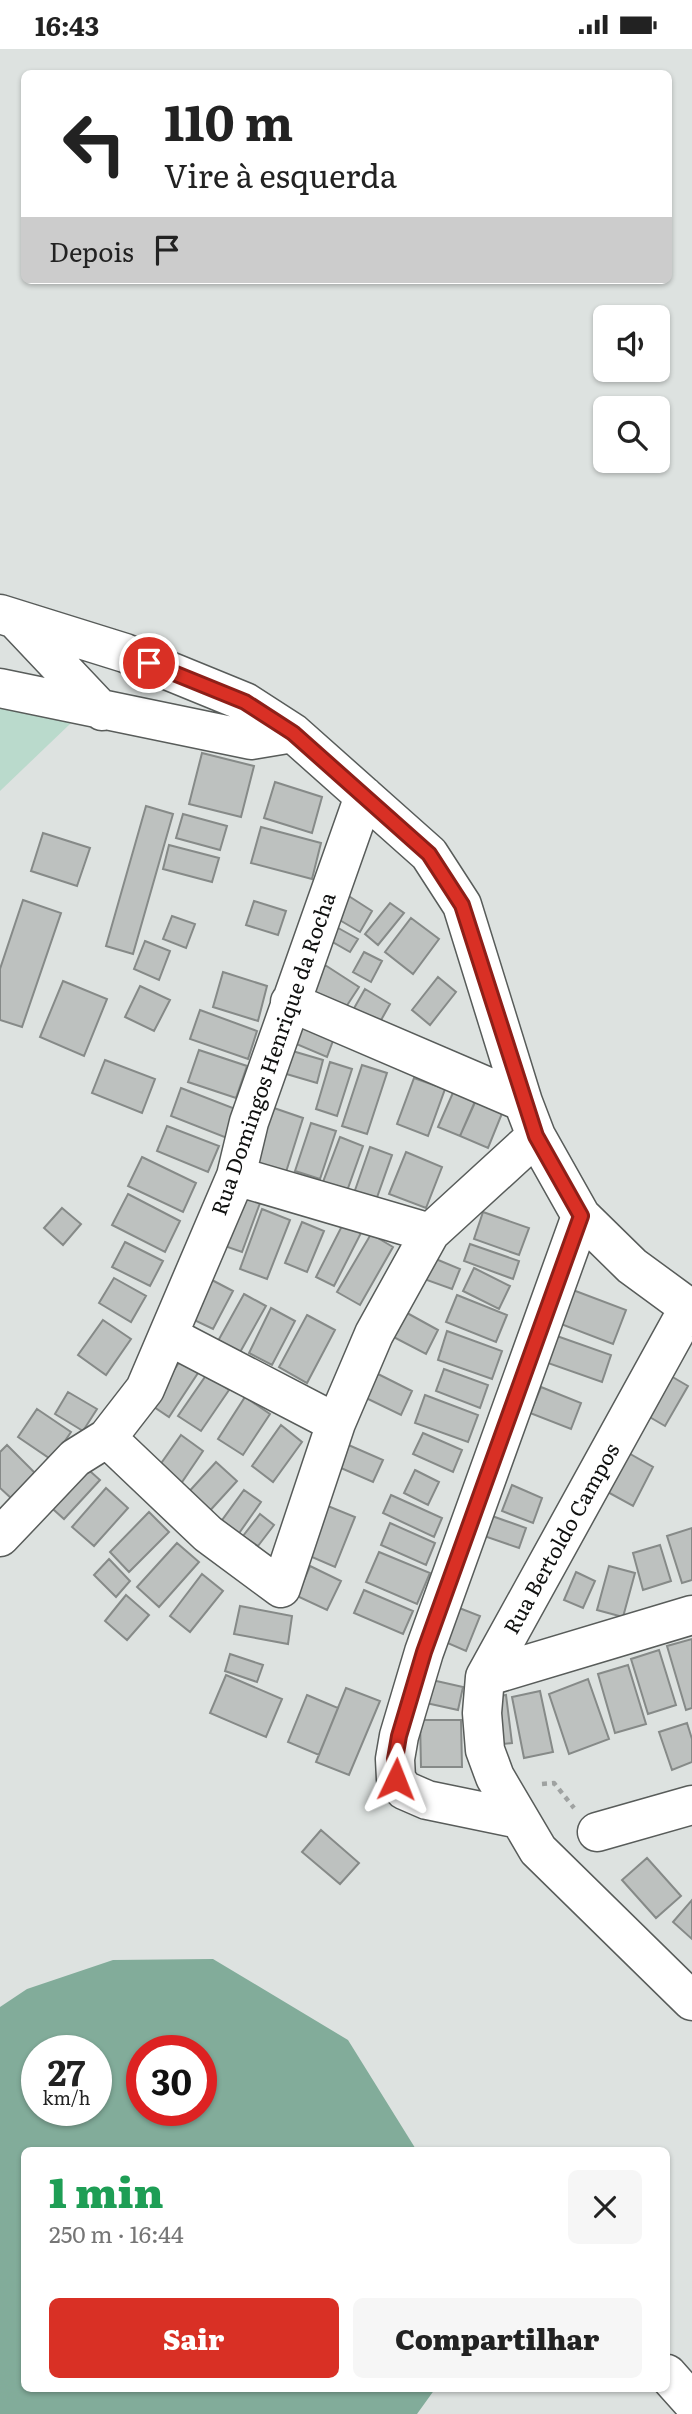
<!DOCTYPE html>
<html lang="pt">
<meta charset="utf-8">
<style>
body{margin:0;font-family:Literata,serif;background:#f6f6f6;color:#222;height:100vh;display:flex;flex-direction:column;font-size:26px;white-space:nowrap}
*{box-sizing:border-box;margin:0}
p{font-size:23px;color:#767676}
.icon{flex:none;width:38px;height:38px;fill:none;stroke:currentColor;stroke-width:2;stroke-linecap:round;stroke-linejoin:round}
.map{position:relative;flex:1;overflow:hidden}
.panel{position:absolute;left:21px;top:2098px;width:649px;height:245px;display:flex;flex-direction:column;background:#fff;border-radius:10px;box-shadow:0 2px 5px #0004}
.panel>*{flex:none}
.hud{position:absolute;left:21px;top:21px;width:651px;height:214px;border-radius:10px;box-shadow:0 2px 5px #0004;background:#fff;color:#222;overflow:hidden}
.fabs{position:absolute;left:593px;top:256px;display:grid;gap:14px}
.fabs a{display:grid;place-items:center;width:77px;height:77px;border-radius:10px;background:#fff;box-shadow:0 2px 5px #0004;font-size:35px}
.speed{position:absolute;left:21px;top:1986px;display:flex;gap:14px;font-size:35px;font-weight:700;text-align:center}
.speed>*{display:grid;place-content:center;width:91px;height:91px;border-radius:50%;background:#fff;box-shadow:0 2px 5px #0004;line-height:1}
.speed small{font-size:18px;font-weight:400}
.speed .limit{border:10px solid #d22;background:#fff;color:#111}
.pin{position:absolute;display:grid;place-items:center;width:60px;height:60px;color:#fff;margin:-30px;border:4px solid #fff;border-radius:50%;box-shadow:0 2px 7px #0007}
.me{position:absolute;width:77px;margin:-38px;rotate:2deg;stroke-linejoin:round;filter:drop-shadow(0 0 5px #0008)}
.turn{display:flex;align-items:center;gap:24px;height:147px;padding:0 28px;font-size:32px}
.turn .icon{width:91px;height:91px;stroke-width:2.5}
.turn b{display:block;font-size:49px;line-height:60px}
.then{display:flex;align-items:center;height:66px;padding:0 28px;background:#0003;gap:14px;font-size:26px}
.round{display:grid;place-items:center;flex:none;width:74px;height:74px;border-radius:10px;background:#f6f6f6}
.headline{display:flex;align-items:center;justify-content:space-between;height:119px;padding:0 28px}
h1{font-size:42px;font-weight:800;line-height:52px;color:#1e9e55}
.cta{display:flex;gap:14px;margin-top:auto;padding:14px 28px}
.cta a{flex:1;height:80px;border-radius:10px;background:#d93025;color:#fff;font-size:28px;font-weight:800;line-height:80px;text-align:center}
.cta a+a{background:#f6f6f6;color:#222}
.status{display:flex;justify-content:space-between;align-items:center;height:49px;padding:0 35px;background:#fff;direction:ltr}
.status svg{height:19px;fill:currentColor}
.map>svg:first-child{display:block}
.green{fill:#badacc}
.water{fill:#82ac9a;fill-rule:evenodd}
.building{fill:#bdc1bf;stroke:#868a88;stroke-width:2}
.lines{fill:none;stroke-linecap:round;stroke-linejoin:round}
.minor-casing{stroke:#585c5a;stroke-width:41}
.path{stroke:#9fa2a1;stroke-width:4.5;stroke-dasharray:5 5;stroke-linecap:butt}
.minor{stroke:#fff;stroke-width:38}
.route-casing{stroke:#8d1f18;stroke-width:18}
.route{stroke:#d93025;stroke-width:12}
.labels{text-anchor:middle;stroke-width:5;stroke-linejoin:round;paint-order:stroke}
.street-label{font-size:21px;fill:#101110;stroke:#fff}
</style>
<div class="status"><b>16:43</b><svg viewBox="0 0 49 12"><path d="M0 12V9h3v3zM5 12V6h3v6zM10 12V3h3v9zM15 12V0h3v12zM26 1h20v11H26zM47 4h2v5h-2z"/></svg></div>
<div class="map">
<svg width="692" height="2365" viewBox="0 0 692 2365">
<rect width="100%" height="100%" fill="#dde2e0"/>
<path class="green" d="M0,659L71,674L0,742Z"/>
<path class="water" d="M213,1910L348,1991L417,2102H24V2340H435L417,2365H0V1958L27,1940L113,1911ZM37,2002H96V2062H37ZM142,2002H201V2062H142Z"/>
<path class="building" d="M202,704L254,717L241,768L189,755Z
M275,733L322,748L312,784L264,769Z
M146,757L173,765L133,905L106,897Z
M183,765L227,777L220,801L176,789Z
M261,778L321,794L312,830L251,814Z
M43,784L90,799L77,837L31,822Z
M169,796L219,809L212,833L163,820Z
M344,844L372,862L360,883L331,866Z
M23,851L61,864L22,978L0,971V920Z
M254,852L286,862L278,886L246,876Z
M390,854L404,864L378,896L365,885Z
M172,867L195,875L186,899L163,890Z
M411,869L439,890L413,925L385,903Z
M331,875L358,890L350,903L324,888Z
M145,892L170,902L159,931L134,920Z
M364,903L382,912L371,933L353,923Z
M325,916L359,938L344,961L310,940Z
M223,923L267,937L258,972L213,958Z
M438,928L456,943L430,976L412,961Z
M63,932L107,950L84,1007L40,988Z
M140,937L170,951L154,982L125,968Z
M365,940L390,955L375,982L349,968Z
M200,961L257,982L248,1010L190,990Z
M301,975L334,989L327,1008L294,994Z
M199,1001L247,1017L236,1049L188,1033Z
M289,1001L323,1011L317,1034L283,1024Z
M105,1011L155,1030L142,1064L92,1044Z
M330,1013L352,1020L337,1067L316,1060Z
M362,1016L387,1024L367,1085L342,1077Z
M414,1029L445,1040L428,1087L397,1075Z
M181,1039L238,1061L227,1089L171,1067Z
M455,1039L477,1049L460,1087L438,1078Z
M476,1050L503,1062L488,1099L460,1087Z
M271,1058L303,1069L286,1123L253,1112Z
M311,1074L336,1082L320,1130L295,1122Z
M167,1077L219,1097L208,1123L157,1102Z
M340,1088L363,1097L347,1142L323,1133Z
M370,1098L392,1106L375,1154L353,1147Z
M406,1103L442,1118L426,1159L389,1145Z
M142,1108L196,1134L183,1163L128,1137Z
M128,1145L180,1172L165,1203L112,1176Z
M238,1145L260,1154L242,1203L219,1195Z
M62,1159L81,1175L63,1196L44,1179Z
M262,1160L290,1171L267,1230L240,1220Z
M483,1163L529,1179L519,1206L474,1190Z
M345,1171L363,1180L334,1237L316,1228Z
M302,1173L324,1182L307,1223L285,1214Z
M371,1185L393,1198L360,1256L337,1243Z
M125,1193L163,1212L150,1237L112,1218Z
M470,1195L519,1212L513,1230L464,1212Z
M431,1208L460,1220L452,1240L424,1230Z
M474,1219L510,1237L499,1260L463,1242Z
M114,1229L146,1247L131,1273L99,1254Z
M210,1230L233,1242L213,1280L190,1269Z
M565,1238L626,1261L613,1295L553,1272Z
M244,1245L266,1257L239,1305L218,1292Z
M457,1246L507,1266L496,1293L446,1273Z
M271,1259L295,1272L272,1316L249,1304Z
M398,1259L438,1281L426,1305L384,1283Z
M307,1266L335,1281L307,1334L279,1318Z
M103,1271L131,1290L106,1326L78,1306Z
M447,1282L502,1302L492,1330L438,1311Z
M554,1286L611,1306L602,1333L545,1313Z
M180,1312L198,1324L169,1368L151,1356Z
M444,1320L488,1336L480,1359L436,1342Z
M664,1323L688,1337L665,1377L641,1363Z
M207,1325L229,1341L201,1382L178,1367Z
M378,1325L412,1342L401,1366L366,1349Z
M541,1338L581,1354L571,1380L530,1364Z
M68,1343L97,1360L83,1382L55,1365Z
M425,1346L478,1366L468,1393L415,1374Z
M245,1348L270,1365L243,1406L218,1390Z
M37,1360L71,1383L52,1411L18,1388Z
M281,1376L302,1393L273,1433L252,1417Z
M423,1384L462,1401L453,1423L413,1405Z
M181,1386L203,1402L178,1439L155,1423Z
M337,1391L383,1411L373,1433L327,1413Z
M7,1396L35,1424L11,1449L0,1439V1403Z
M625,1402L653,1418L633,1457L604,1441Z
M216,1413L237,1432L206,1466L185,1447Z
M82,1415L100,1431L64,1470L45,1453Z
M415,1421L439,1433L428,1456L404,1444Z
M512,1436L542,1449L533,1474L502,1462Z
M106,1439L128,1459L94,1497L72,1478Z
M244,1441L261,1453L235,1490L217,1478Z
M391,1446L442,1469L434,1488L383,1464Z
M318,1453L355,1468L335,1518L298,1502Z
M149,1463L169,1483L129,1523L110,1503Z
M260,1465L274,1476L258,1497L243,1487Z
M492,1467L526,1479L519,1499L484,1487Z
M390,1474L435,1494L426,1516L381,1496Z
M692,1479V1531L682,1534L667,1487Z
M177,1494L199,1513L159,1558L137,1538Z
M660,1496L671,1532L643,1541L633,1504Z
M379,1503L430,1524L417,1555L366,1533Z
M109,1510L130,1532L116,1548L94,1526Z
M310,1517L341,1532L327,1561L297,1547Z
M609,1517L635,1524L623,1568L597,1561Z
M576,1523L595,1532L583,1559L564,1551Z
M202,1525L223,1542L190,1583L170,1567Z
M364,1541L413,1562L403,1585L354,1564Z
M126,1546L149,1566L127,1591L105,1572Z
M449,1555L480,1567L466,1602L436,1589Z
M240,1557L292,1567L288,1595L234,1585Z
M692,1590V1659L686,1661L667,1597Z
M659,1601L676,1656L648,1665L631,1610Z
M230,1605L263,1616L257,1633L225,1622Z
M628,1616L646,1675L615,1684L598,1625Z
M226,1626L282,1650L266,1688L210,1664Z
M588,1630L609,1690L569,1705L549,1645Z
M432,1631L463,1638L458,1661L426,1654Z
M346,1639L380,1652L349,1726L316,1713Z
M540,1642L553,1703L524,1709L512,1648Z
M307,1646L338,1659L319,1706L288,1693Z
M506,1646L512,1694L493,1696L488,1649Z
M420,1671H461L462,1718H421Z
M687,1674L692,1690V1713L672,1721L659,1683Z
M321,1781L359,1814L340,1835L302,1803Z
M647,1809L681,1847L656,1869L622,1831Z
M692,1851V1890L673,1873Z"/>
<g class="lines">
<defs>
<path id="minor" d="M0,565L125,604L245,653L293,684L429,805L462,856L523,1053L536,1087L581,1167L632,1217L692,1261
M17,572L102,662
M0,639L251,691L293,684
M290,953L523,1053
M236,1127L430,1184
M692,1267L682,1271L485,1628L482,1664L485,1701L495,1728L538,1801L692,1952
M169,1287L336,1374
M107,1389L208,1485L281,1539L336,1374L374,1285L430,1184L536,1087
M0,1488L75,1409L107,1389L145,1340L236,1127L249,1073L364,747
M485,1628L692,1566
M519,1770L427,1751L404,1741L396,1730L395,1710L399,1687L424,1603L581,1167
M597,1783L692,1756
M667,2325L692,2353"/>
</defs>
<use href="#minor" class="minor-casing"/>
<path class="path" d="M542,1735L554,1734L574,1759"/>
<use href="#minor" class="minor"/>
</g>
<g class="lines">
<defs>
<path id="route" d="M149,614L245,653L293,684L429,805L462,856L536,1087L581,1167L424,1603L399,1687L395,1710L396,1730"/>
</defs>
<use href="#route" class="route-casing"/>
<use href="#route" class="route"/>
</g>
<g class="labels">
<g class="street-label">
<text transform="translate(274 1005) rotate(-71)" y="7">Rua Domingos Henrique da Rocha</text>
<text transform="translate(562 1490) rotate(-61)" y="7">Rua Bertoldo Campos</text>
</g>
</g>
</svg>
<div class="fabs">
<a><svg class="icon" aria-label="sound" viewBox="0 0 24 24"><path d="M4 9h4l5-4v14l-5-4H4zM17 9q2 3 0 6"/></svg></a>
<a><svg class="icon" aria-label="search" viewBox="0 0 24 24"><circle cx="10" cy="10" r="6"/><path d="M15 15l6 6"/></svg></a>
</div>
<div class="speed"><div>27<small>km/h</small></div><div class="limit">30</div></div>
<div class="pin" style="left:149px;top:614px;background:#d93025"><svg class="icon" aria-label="arrive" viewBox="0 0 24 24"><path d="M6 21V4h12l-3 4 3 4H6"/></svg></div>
<svg class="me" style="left:396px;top:1730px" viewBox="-20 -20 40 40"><path d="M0-17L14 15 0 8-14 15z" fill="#d93025" stroke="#fff" stroke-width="4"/></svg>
<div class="hud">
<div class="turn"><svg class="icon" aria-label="left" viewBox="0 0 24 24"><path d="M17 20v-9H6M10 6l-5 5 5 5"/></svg><div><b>110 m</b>Vire à esquerda</div></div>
<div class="then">Depois<svg class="icon" aria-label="arrive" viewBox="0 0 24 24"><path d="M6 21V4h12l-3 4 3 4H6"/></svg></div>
</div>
<section class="panel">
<div class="headline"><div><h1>1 min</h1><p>250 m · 16:44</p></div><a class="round"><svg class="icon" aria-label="close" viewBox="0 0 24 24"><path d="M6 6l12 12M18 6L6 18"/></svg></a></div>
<div class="cta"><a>Sair</a><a>Compartilhar</a></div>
</section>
</div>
